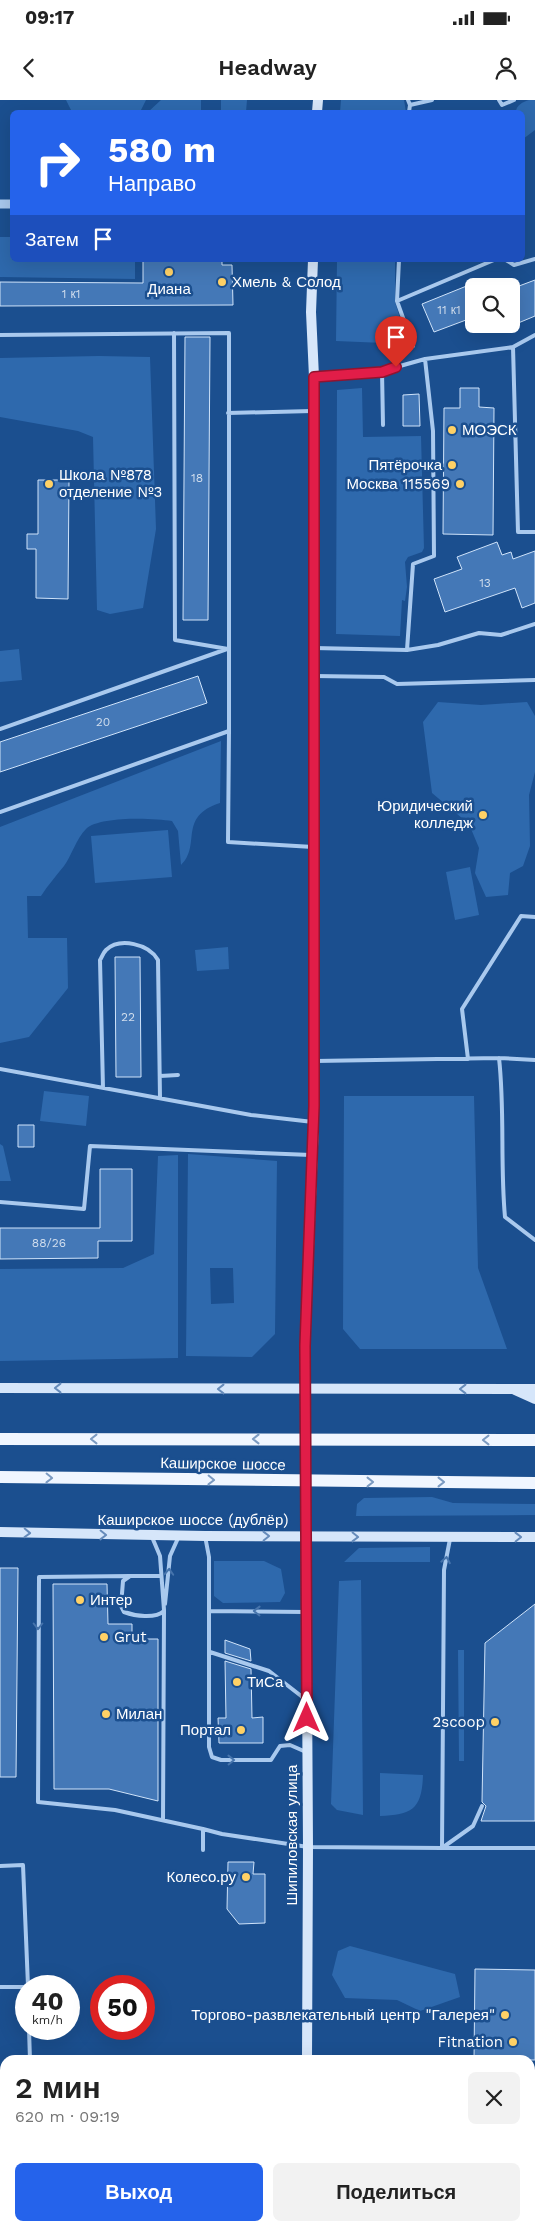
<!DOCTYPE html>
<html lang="ru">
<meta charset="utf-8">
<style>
body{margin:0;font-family:"Work Sans",sans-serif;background:#f2f2f2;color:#222;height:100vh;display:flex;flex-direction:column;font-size:19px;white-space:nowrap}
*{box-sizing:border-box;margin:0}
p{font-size:16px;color:#767676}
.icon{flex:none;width:28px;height:28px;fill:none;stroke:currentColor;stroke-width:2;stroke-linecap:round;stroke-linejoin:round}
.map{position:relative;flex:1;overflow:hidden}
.side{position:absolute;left:0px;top:1955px;width:535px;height:176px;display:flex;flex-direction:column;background:#fff;border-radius:15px 15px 0 0;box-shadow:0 5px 20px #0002}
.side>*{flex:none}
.top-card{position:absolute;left:10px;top:10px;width:515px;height:152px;border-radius:8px;box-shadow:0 5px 20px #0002;background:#2563eb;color:#fff;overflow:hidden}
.fabs{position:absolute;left:465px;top:178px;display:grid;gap:10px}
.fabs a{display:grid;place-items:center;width:55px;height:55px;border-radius:8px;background:#fff;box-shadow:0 5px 20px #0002;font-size:25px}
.speed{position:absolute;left:15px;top:1875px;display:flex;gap:10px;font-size:25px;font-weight:700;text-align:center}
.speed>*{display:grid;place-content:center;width:65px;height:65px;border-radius:50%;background:#fff;box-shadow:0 5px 20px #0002;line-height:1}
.speed small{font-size:12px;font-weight:400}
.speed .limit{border:8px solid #d22;background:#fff;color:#111}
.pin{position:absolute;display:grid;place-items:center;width:42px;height:42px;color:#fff;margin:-51px -21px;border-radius:50% 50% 50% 0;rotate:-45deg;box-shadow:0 0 5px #0007}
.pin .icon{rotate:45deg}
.me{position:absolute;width:55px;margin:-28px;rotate:0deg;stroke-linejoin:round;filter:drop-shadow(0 0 4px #0008)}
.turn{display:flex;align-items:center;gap:18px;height:105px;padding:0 15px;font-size:22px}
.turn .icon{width:65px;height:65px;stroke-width:2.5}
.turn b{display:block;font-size:35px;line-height:42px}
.then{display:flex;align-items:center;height:48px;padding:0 15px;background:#0003;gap:10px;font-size:19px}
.round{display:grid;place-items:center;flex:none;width:52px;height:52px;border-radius:8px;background:#f2f2f2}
.head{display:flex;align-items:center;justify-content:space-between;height:85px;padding:0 15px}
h1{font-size:30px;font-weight:600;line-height:38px}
.action{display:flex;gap:10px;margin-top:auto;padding:10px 15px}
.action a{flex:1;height:58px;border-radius:8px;background:#2563eb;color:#fff;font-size:20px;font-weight:600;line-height:58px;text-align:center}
.action a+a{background:#f2f2f2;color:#222}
.status{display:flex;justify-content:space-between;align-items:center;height:35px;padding:0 25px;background:#fff;direction:ltr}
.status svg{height:14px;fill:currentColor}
header{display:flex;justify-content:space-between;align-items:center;height:65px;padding:0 15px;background:#fff;font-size:22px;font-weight:600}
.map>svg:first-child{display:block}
.green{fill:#2e69ad;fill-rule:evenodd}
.building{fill:#4478b7;stroke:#cfe3fa}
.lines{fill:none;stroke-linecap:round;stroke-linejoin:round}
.service{stroke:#a9c9ee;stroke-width:4}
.tertiary{stroke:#a9c9ee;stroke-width:9}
.secondary{stroke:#d6e6fa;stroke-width:10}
.primary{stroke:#f0f6ff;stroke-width:12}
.oneway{stroke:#668bba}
.oneway2{stroke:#7b9ac1}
.oneway3{stroke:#4674ac}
.route-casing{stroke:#92132f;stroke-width:12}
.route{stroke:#e11d48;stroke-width:9}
.poi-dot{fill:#ffd166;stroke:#1b4f8f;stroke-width:2}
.labels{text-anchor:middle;stroke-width:5;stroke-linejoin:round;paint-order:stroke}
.number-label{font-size:12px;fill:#d0dded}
.poi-label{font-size:15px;fill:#fff;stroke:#1b4f8f;text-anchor:end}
.street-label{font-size:15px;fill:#fff;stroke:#1b4f8f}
</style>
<div class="status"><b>09:17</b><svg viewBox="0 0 49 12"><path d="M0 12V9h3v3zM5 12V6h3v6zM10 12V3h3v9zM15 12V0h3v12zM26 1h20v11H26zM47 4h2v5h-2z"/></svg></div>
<header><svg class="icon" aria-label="back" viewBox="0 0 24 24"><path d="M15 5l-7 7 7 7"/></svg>Headway<svg class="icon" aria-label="person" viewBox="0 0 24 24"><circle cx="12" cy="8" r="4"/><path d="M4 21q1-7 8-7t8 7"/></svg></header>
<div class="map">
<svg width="535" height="2131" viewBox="0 0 535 2131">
<rect width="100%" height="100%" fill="#1b4f8f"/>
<path class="green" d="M66,0H146L140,12H72Z
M161,0H201V12H148Z
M221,0H247L246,12H221Z
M341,0H404L406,12H340Z
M529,0H535V30L523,39L522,12H516C516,5 523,2 529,0Z
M0,137H12V160H135V179L0,177Z
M337,160H395V202L408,244L336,241Z
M99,256L150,257L156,429L143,508L110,514L97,510L93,337L78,331L0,317V258Z
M362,288L363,337L421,336L424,448L422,452L408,457L405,462L407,487L405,501L402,500L400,536L336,534L337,290Z
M19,549L22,580L0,582V551Z
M438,602L481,605L527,602L535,616V672L529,695L530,746L523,766L510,773L508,795L486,797L475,773L479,748L469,724L432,693L423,622Z
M221,641L220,703C177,717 202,745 181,765L178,731L172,721C153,718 99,716 86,729C76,739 72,755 64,766C56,776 48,785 41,796H27L28,838H67L68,888L29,937L0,943V727Z
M168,730L172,777L95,783L91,736Z
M470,767L479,815L455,820L446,772Z
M228,847L229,869L197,871L195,850Z
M44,991L89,996L86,1026L40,1021Z
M344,996H474L478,1168L507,1249H360L343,1229Z
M0,1044L3,1046L11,1081H0Z
M188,1054L277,1061L275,1234L252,1257L186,1256ZM210,1168H233L234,1203L211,1204Z
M178,1055V1258L0,1261V1169L123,1168L154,1154L158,1056Z
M432,1397L453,1403L535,1404V1415L356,1416L357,1404L364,1398Z
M430,1447V1462H344L359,1448Z
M214,1461H264L281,1469L285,1493L280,1502L223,1503L214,1496Z
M361,1480L363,1715L337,1710L331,1704L339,1481Z
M458,1550H464V1661H459Z
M380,1673L423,1675C422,1709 412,1715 380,1716Z
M350,1846L455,1874L460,1897L420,1911L397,1900L345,1898L332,1875L338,1851Z"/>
<path class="building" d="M143,160H222V165H232L233,205L0,206V182L143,183Z
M535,180V216L511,226V189Z
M474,183V217L434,232L422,204Z
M185,237H210L208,520H183Z
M460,288H479V307L494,308L493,435L443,434L444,308H460Z
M419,294L420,326H403V295Z
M38,380H69L68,499L36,498V449H27V434H38Z
M497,442L502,455L511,452L513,459L535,451V503L522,508L515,488L445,512L434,479L462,469L457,457Z
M198,576L207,603L0,672V642Z
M115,857H140L141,977H116Z
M18,1025H34V1047H18Z
M100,1069H132V1141H98V1158L0,1159V1128H100Z
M0,1468H18L16,1677H0Z
M53,1484H107L108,1524H132V1539H158V1701L109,1689H54Z
M535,1504V1721H481L486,1706L482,1702L485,1543Z
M225,1540L250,1549L251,1561L225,1553Z
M225,1561L251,1569L252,1618L263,1617V1643H219L218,1618H226Z
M228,1762H254L253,1774H265V1823L239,1824L227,1809Z
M475,1869L535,1870V1960H474Z"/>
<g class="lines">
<path class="service" d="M408,0L410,5L432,0
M499,0L502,5L514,0
M409,12L410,5
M506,160L514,165L535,159
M397,201L399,160
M174,233L175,540L228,549
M0,235L229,233V631
M413,246L397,201L494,160
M513,247L535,235
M382,271L383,325
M316,277L382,271L425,259L513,247L518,432H535
M228,313L312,311
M314,548L407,550L438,545L479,533L501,535L535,524
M407,550L413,464L434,456L433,331L425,259
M314,576L384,577L397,584L535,580
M0,629L227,549
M0,712L229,631L228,742L313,747
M499,958C505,1011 500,1064 505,1117L535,1140
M468,959L462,909L521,816L535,817
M315,961L499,958L535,960
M0,969L251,1015L313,1022
M160,976L178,975
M103,988L100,860C102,857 103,853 106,850C120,837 149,844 158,860L160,998
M0,1102L84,1109L90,1046L311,1055
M205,1436L209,1457V1511
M152,1437L160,1456L164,1510L163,1720
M450,1439L444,1470L442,1748H535
M130,1476L39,1477L38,1702L115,1710L203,1729
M160,1476H130L123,1481L121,1506L124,1512C135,1516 155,1519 164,1511
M165,1504L170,1456L179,1436
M210,1552L269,1571L305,1599
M306,1652L290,1645L280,1646L271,1660H221L212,1657L209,1647V1511L306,1512
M203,1750V1729L222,1734L308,1747L442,1748L473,1726L482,1706
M0,1766L23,1765L28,1886
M0,1887H26
M29,1929L30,1960
M0,2118H5
M251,2126V2131"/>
<path class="tertiary" d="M0,104H12
M0,2040H5
M530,2045L535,2046"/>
<path class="secondary" d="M317,12L318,0
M0,1288L535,1289
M515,1290L535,1299
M0,1432L205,1436L535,1437
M307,1960L308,1747L305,1246L314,1022V277L311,212L313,160
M308,2131V2126"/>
<path class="primary" d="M0,1339L535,1340
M0,1377L535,1383"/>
</g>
<defs><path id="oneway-chevron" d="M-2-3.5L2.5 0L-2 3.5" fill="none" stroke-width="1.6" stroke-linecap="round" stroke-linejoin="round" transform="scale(1.25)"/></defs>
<g class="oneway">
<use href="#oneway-chevron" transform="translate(58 1288) rotate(-180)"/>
<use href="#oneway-chevron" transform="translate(221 1289) rotate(-180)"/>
<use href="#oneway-chevron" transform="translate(463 1289) rotate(180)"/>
<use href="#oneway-chevron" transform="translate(27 1433) rotate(2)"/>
<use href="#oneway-chevron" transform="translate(103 1435) rotate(1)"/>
<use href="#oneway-chevron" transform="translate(266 1436) rotate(-1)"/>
<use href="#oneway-chevron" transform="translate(355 1437) rotate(1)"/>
<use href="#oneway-chevron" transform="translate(518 1437) rotate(-1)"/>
</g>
<g class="oneway2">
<use href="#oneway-chevron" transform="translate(94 1339) rotate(180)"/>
<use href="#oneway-chevron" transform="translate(256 1339) rotate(180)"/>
<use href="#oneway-chevron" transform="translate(486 1340) rotate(-180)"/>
<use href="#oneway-chevron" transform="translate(49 1378) rotate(1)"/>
<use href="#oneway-chevron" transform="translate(211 1380) rotate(1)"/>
<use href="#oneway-chevron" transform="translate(370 1382)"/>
<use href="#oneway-chevron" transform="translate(441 1382)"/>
</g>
<g class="oneway3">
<use href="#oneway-chevron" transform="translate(446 1460) rotate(-80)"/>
<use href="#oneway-chevron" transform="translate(169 1472) rotate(-87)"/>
<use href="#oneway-chevron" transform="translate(257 1511) rotate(-179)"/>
<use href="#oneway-chevron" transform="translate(38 1526) rotate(90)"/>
<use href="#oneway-chevron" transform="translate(231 1660) rotate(-1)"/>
</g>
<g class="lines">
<defs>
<path id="route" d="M307,1618L305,1246L314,1006V277L382,272L396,267"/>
</defs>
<use href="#route" class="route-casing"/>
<use href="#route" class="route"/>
</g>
<g class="poi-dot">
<circle cx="169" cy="172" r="5"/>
<circle cx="222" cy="182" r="5"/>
<circle cx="452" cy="330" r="5"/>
<circle cx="452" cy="365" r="5"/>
<circle cx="49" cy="384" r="5"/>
<circle cx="460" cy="384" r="5"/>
<circle cx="483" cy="715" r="5"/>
<circle cx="80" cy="1500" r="5"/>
<circle cx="104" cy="1537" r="5"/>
<circle cx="237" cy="1582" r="5"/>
<circle cx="106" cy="1614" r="5"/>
<circle cx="495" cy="1622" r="5"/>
<circle cx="241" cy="1630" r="5"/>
<circle cx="246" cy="1777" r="5"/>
<circle cx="505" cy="1915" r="5"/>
<circle cx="513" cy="1942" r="5"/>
</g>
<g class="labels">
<g class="number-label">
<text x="71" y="198">1 к1</text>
<text x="449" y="214">11 к1</text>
<text x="197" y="382">18</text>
<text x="485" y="487">13</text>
<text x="103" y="626">20</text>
<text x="128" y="921">22</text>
<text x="49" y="1147">88/26</text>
</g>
<g class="poi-label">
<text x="232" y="187" text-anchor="start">Хмель &amp; Солод</text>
<text x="169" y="194" text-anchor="middle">Диана</text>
<text x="462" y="335" text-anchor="start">МОЭСК</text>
<text x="442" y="370">Пятёрочка</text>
<text x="59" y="380" text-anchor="start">Школа №878<tspan x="59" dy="17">отделение №3</tspan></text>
<text x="450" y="389">Москва 115569</text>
<text x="473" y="711">Юридический<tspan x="473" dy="17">колледж</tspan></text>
<text x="90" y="1505" text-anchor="start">Интер</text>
<text x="114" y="1542" text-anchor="start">Grut</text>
<text x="247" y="1587" text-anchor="start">ТиСа</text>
<text x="116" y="1619" text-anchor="start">Милан</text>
<text x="485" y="1627">2scoop</text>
<text x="231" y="1635">Портал</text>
<text x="236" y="1782">Колесо.ру</text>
<text x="495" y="1920">Торгово-развлекательный центр "Галерея"</text>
<text x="503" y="1947">Fitnation</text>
</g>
<g class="street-label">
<text transform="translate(223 1364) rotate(1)" y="5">Каширское шоссе</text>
<text x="193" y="1425">Каширское шоссе (дублёр)</text>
<text transform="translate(292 1735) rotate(-90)" y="5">Шипиловская улица</text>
</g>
</g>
</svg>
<div class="fabs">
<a><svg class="icon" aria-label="search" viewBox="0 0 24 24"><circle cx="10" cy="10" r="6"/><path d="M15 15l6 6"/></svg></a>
</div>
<div class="speed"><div>40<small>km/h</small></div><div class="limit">50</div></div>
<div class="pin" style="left:396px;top:267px;background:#d93025"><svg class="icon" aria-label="arrive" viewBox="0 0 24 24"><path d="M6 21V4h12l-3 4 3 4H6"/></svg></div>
<svg class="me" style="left:307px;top:1618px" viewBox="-20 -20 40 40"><path d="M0-17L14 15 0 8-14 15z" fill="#e11d48" stroke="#fff" stroke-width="4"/></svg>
<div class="top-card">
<div class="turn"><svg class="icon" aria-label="right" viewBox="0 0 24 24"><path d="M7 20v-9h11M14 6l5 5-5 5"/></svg><div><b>580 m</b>Направо</div></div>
<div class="then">Затем<svg class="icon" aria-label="arrive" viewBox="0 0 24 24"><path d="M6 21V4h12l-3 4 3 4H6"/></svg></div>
</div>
<section class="side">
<div class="head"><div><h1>2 мин</h1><p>620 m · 09:19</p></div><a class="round"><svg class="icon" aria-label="close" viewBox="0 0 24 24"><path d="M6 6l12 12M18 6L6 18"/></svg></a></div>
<div class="action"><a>Выход</a><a>Поделиться</a></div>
</section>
</div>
